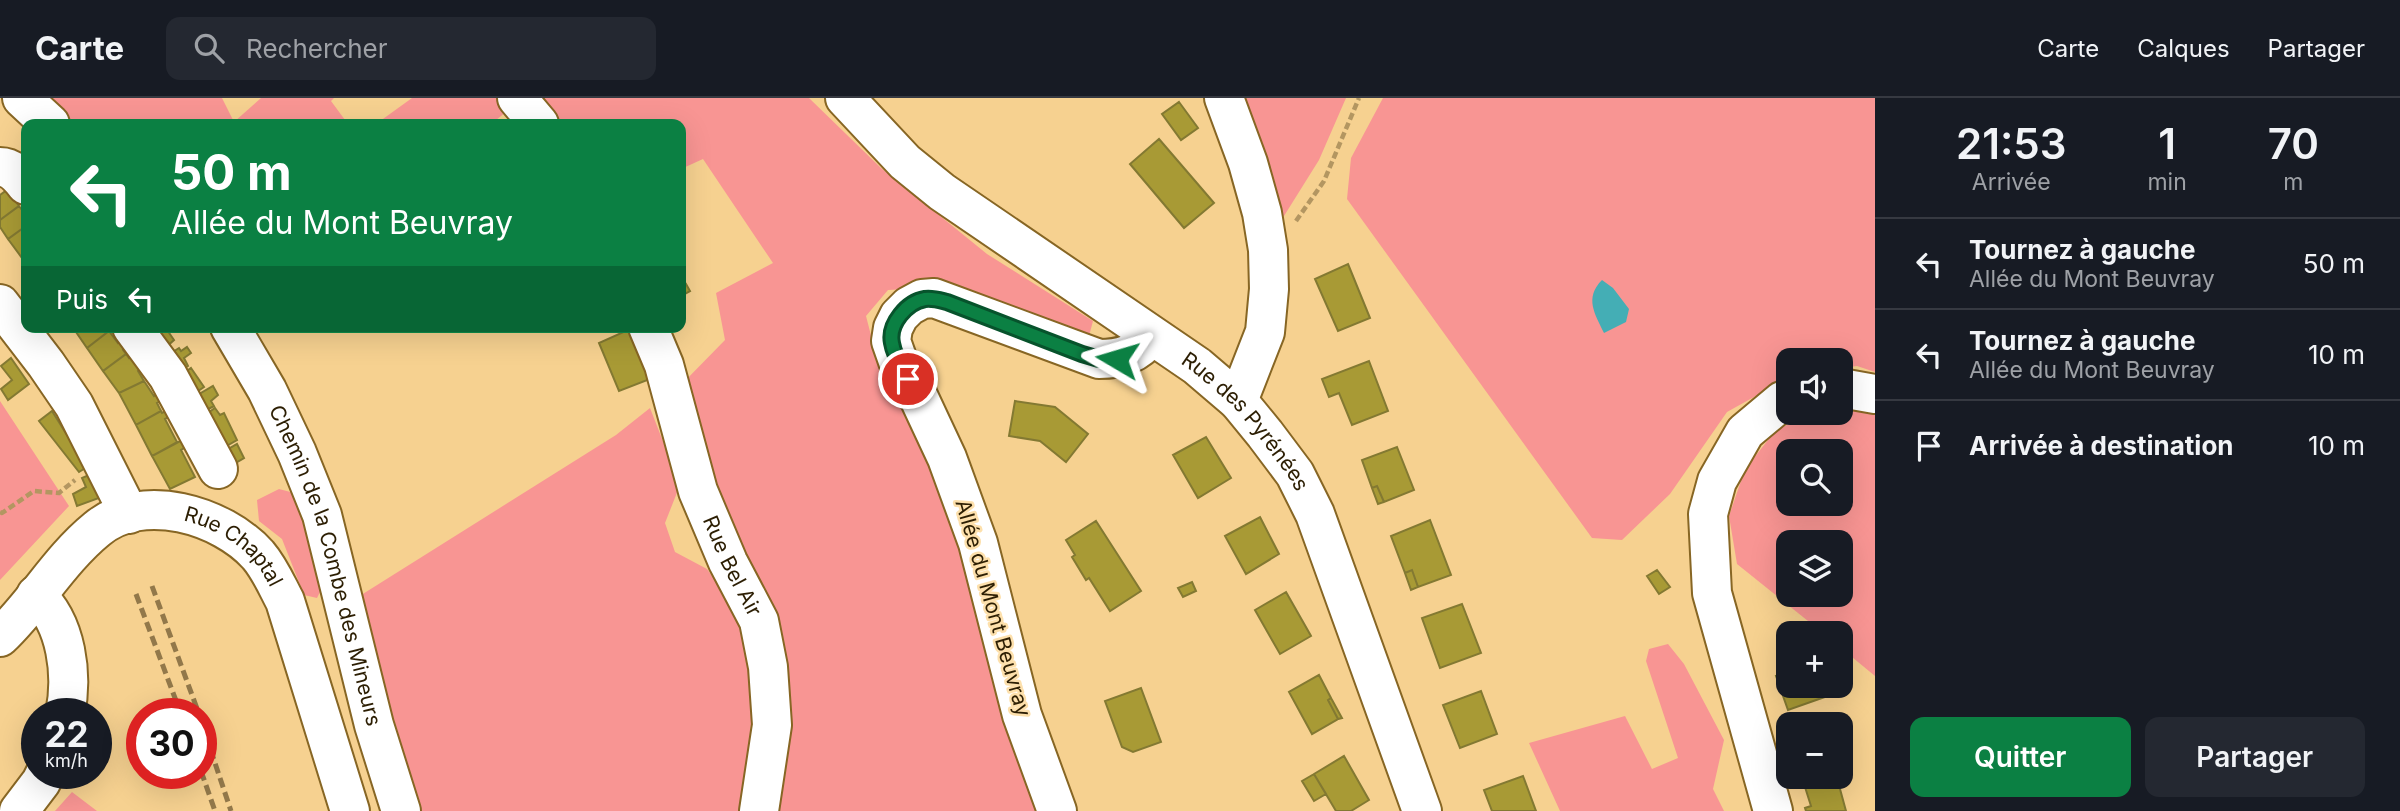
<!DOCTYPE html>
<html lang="fr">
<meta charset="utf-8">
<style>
body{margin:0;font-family:Inter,sans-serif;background:#242831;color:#f1f3f6;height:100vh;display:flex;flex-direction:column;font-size:26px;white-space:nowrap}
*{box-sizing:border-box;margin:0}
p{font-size:23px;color:#9ea1a6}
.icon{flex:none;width:38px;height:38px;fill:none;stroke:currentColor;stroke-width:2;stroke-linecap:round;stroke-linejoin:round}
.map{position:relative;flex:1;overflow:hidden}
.side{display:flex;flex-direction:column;background:#171b24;width:525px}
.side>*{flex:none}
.top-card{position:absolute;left:21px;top:21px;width:665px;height:214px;border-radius:14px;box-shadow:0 7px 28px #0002;background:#0b8043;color:#fff;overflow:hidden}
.buttons{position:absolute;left:1776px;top:250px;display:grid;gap:14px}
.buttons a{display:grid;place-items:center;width:77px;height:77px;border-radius:14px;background:#171b24;box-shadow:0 7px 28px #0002;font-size:35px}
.speed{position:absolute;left:21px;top:600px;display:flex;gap:14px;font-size:35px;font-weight:700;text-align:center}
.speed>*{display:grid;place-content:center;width:91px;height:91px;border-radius:50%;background:#171b24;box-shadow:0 7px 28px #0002;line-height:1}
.speed small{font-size:18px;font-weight:400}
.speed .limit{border:10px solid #d22;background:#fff;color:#111}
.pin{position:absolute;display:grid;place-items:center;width:60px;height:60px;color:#fff;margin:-30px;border:4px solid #fff;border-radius:50%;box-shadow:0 2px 7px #0007}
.me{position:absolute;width:77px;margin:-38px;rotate:277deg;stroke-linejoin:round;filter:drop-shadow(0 0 5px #0008)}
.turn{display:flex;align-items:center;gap:24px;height:147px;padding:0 35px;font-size:32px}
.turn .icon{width:91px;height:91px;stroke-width:2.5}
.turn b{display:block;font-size:49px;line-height:60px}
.then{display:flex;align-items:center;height:66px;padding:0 35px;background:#0003;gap:14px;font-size:26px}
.eta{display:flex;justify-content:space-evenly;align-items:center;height:119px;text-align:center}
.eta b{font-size:42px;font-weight:600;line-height:49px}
.primary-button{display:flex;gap:14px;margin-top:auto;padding:14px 35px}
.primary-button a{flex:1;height:80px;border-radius:14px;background:#0b8043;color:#fff;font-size:28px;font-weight:600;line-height:80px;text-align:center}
.primary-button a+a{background:#242831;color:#f1f3f6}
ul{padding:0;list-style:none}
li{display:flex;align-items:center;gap:21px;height:91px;padding:0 35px;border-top:2px solid #363941}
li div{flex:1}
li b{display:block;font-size:26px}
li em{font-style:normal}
header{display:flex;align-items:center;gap:42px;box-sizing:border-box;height:98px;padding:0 35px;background:#171b24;border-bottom:2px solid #363941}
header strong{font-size:33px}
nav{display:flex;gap:38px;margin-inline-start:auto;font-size:24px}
.search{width:490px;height:63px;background:#242831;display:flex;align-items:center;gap:18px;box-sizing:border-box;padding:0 24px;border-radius:14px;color:#9ea1a6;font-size:26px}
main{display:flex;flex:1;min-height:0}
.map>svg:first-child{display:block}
.green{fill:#f89593;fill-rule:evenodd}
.water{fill:#44aeb5}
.building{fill:#a89a35;stroke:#837932;stroke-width:2}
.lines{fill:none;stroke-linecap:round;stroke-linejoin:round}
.minor-casing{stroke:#876624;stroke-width:42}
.path{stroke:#b39661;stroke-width:4.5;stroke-dasharray:7 3.5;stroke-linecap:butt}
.minor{stroke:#fff;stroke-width:38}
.rail{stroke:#92784a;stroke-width:5;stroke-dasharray:10 5;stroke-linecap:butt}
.route-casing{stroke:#07532c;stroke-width:18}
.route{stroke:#0b8043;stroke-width:12}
.labels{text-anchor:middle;stroke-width:5;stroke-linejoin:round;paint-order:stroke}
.street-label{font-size:21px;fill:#2c1e03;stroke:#fde0ac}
</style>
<header>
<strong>Carte</strong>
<div class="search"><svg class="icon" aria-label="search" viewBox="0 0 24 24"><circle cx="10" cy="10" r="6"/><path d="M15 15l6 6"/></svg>Rechercher</div>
<nav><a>Carte</a><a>Calques</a><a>Partager</a></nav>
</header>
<main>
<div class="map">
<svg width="1875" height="713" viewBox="0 0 1875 713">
<rect width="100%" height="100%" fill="#f6d190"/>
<path class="green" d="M38,0H222L234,24L261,0H334L331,3L348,26H67Z
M412,0H496L506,14L491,26H376Z
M532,0H809L881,70L987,156L1093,223L1089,238L947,189L888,192L866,218L875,253L928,367L961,445L1023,680L1037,713H776L790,638L775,526L712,399L680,288L725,242L716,195L773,165L703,61L681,71V26H552Z
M1233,0H1346L1319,62L1279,126Z
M1383,0H1875V274L1857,268L1841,270V262H1788V280L1727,314L1670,396L1622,442L1592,440L1347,101L1351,60Z
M0,303L69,408L0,482Z
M650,310L680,387L665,425L675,454L707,471L739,516L756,578L742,713H415L358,499L616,337Z
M1841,311H1860L1875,317V578L1841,550V536L1823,535L1737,466L1729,418L1745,371L1776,332L1814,315H1841ZM1788,354H1841V406H1788ZM1788,444H1841V497H1788Z
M279,391L298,396L325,484L317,500L304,497L282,441L259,423L257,402Z
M1668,546L1684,566L1724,642L1713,691L1724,713H1560L1529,645L1625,618L1652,671L1678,660L1646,563L1649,551Z
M72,694L97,713H55Z"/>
<path class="water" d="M1602,182L1613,190L1629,211L1626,224L1604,235C1595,216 1584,200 1602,182Z"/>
<path class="building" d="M1179,4L1198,30L1181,42L1162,16Z
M1159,41L1214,105L1184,130L1130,66Z
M7,92L19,108L0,122V97Z
M19,108L25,116L26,115V128L8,141L0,129V122Z
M26,128V157L22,160L8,141Z
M1348,166L1370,220L1338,233L1315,181Z
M686,186L690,193L681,198V189Z
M82,229H107L109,233L87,250L76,234Z
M160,229H165L174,242L164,251L152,235Z
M630,231L650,281L619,293L599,245Z
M109,233L118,245L125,240L129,247L123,252L126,256L103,273L87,250Z
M187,249L191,255L184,260L188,268L179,274L168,257L179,250L181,253Z
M135,255L144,268L138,273L144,283L119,295L103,273L126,256L129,260Z
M11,260L29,286L8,302L1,291L12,282L1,268Z
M1369,263L1388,313L1352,327L1339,295L1329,299L1322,281Z
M191,270L204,289L192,297L180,278Z
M144,283L154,298L163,292L167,300L157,305L161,313L136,327L119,295Z
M213,288L218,297L211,303L214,308L203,314L194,299Z
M1015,303L1055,309L1088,336L1066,364L1040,343L1009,338Z
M215,310L220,317L224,315L237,342L223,350L205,317Z
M170,311L173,317L165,321L177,344L152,358L136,327L161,313L162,315Z
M52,313L87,369L79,374L39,323Z
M1206,339L1231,380L1198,400L1173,357Z
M184,341L188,348L181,352L195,379L170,391L152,358Z
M237,346L244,360L232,367L225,353Z
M1397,349L1414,392L1384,404L1377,388L1372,390L1362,362Z
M91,376L99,400L77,408L73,396L86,389L82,380Z
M1377,388L1384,404L1378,406L1372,390Z
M1260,419L1279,456L1246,476L1225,438Z
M1430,422L1451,477L1418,489L1412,472L1405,475L1391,438Z
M1096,423L1141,493L1110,513L1089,480L1086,482L1072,459L1075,457L1066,442Z
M1412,472L1418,489L1411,492L1405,475Z
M1657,472L1670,489L1659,496L1647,478Z
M1192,484L1196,493L1183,499L1178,490Z
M1286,494L1311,538L1280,556L1255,512Z
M1462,506L1481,555L1440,570L1422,520Z
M1788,574V588H1834L1836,595L1788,612L1776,578Z
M1319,577L1331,600L1328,602L1338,621L1312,636L1289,594Z
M1141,590L1161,644L1133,654L1122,649L1105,603Z
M1481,593L1497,636L1460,650L1443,607Z
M1331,600L1342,620L1338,621L1328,602Z
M1344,658L1369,702L1351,713H1336L1314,676Z
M1314,676L1326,696L1314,703L1302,683Z
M1523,678L1536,713H1492L1484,692Z
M1837,680L1846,713H1806L1805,710L1811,708L1805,689Z"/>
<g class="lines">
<defs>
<g id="minor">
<path d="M22,0L50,26"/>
<path d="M517,0L539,26"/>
<path id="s1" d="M845,0L905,64L942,94L1197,268L1238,303L1265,336L1295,376L1315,416L1422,713"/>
<path d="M1224,0L1248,65L1262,115L1268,152L1269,191L1265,234L1238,303"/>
<path d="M0,69C12,69 19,78 26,87"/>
<path d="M0,206L46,266L74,307L129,416"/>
<path d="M132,229L168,278L218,371"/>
<path id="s2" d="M230,229L267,292L297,355L322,417L374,627L401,713"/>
<path id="s3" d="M648,229L664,267L698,393L728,464L759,523L768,569L772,627L759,713"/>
<path d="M1841,290L1875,296"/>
<path d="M36,497C67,525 73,577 65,616"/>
<path id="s4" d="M0,539C35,506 59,462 97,431C142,393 222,417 258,457C270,471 277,488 285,503L350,713"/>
<path d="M19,713L41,684L45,676"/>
<path d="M1057,713L1022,617L978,445L947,360L918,298L898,263L891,243L893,230L899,218L909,208L922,201L934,200L1099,261C1122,261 1137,256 1151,238"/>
<path d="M1773,713L1712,495L1708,416L1717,383L1745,334L1782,303L1788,301"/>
</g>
</defs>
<use href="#minor" class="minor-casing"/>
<path class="path" d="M1296,123L1324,83L1359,0
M0,414L2,415L34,393L59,395L75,382"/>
<use href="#minor" class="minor"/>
<path class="rail" d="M152,488L199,616
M136,496L181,616
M201,623L231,713
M201,673L215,713"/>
</g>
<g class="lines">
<defs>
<path id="route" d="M908,281C902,270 894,258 892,245C888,226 907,204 925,201C933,200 939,202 947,204L1082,256L1099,261H1117"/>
</defs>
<use href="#route" class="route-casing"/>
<use href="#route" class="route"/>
</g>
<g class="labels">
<g class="street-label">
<text dy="7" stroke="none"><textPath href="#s1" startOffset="518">Rue des Pyrénées</textPath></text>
<text dy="7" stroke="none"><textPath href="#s4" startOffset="298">Rue Chaptal</textPath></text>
<text dy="7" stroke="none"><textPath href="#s2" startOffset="259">Chemin de la Combe des Mineurs</textPath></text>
<text dy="7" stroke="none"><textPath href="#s3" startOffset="254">Rue Bel Air</textPath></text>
<text transform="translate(993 510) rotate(74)" y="7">Allée du Mont Beuvray</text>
</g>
</g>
</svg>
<div class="buttons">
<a><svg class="icon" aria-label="sound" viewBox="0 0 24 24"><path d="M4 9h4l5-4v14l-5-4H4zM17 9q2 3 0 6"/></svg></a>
<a><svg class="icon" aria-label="search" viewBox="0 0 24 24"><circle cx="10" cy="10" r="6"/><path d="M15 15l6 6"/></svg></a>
<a><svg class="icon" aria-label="layers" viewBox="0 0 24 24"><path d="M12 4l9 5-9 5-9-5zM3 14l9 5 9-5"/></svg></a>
<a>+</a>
<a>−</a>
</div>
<div class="speed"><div>22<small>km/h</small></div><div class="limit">30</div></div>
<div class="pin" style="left:908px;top:281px;background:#d93025"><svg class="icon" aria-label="arrive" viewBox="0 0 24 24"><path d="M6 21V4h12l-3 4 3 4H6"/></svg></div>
<svg class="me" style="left:1117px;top:261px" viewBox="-20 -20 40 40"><path d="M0-17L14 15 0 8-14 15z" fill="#0b8043" stroke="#fff" stroke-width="4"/></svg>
<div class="top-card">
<div class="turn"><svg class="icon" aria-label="left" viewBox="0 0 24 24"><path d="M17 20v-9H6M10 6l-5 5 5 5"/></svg><div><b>50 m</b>Allée du Mont Beuvray</div></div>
<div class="then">Puis<svg class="icon" aria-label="left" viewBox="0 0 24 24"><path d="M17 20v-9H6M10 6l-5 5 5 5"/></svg></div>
</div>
</div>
<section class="side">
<div class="eta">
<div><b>21:53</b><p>Arrivée</p></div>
<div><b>1</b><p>min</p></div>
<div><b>70</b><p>m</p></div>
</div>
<ul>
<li><svg class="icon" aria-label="left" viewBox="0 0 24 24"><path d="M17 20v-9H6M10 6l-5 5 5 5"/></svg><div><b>Tournez à gauche</b><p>Allée du Mont Beuvray</p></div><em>50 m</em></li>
<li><svg class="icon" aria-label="left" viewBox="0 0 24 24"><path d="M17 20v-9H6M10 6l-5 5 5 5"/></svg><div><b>Tournez à gauche</b><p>Allée du Mont Beuvray</p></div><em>10 m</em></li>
<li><svg class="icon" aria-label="arrive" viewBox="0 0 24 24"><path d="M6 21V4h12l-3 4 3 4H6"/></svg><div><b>Arrivée à destination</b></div><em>10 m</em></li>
</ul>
<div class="primary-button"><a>Quitter</a><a>Partager</a></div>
</section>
</main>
